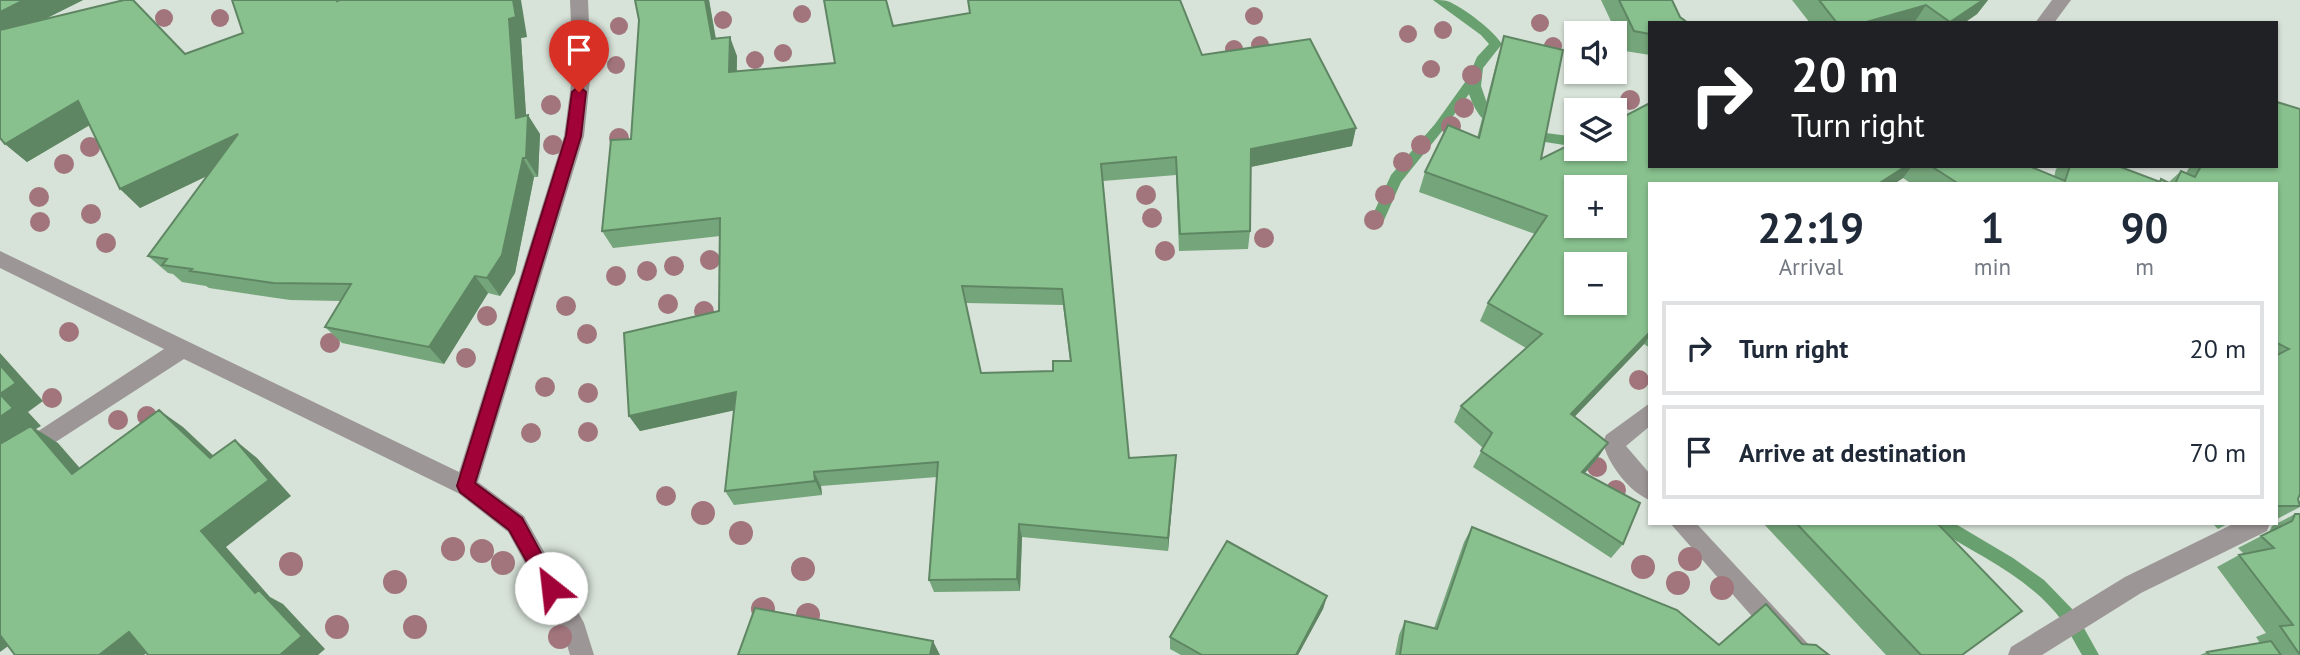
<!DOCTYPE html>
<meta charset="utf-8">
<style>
body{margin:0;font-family:"PT Sans",sans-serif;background:#f2f2f3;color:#1f2937;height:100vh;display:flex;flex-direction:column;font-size:26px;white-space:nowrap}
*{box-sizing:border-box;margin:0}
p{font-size:23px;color:#747a83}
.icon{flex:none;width:38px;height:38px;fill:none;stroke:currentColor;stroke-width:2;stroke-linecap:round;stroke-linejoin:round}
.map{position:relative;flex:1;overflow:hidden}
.side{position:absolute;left:1648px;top:182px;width:630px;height:343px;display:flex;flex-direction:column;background:#fff;border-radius:0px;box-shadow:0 2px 5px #0004}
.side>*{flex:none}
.banner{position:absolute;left:1648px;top:21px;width:630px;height:147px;border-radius:0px;box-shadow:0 2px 5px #0004;background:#202124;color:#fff;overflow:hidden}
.tools{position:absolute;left:1564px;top:21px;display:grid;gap:14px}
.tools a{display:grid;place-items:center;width:63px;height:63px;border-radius:0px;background:#fff;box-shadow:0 2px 5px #0004;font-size:35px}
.pin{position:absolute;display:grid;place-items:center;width:60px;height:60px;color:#fff;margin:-72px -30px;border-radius:50% 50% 50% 0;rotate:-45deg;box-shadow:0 0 7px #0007}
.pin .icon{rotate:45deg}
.me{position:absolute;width:77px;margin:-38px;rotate:331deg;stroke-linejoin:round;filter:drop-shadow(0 0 5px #0008)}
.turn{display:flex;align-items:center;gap:24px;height:147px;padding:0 28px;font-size:32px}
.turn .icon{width:91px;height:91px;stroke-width:2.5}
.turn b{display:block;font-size:49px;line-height:60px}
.eta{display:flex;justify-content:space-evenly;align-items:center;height:119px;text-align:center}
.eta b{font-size:42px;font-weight:800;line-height:49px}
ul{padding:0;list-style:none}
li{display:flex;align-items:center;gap:21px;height:94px;margin:0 14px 10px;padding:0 14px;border:4px solid #e0e1e3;border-radius:0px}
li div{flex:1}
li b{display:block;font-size:26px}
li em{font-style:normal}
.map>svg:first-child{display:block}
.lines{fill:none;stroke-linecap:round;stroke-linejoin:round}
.stream{fill:#69a06f;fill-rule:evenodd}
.street{fill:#9d9697;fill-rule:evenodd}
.tree{fill:#a1757b}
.wall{fill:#75a57a;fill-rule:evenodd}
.shaded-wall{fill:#5f8663}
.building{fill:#88c08e;stroke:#5f8663;stroke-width:2;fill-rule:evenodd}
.route{fill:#a10238;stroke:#690124;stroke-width:2}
</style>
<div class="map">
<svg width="2300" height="655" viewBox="0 0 2300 655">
<rect width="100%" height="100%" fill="#d7e2d8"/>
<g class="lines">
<path class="stream" d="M1433,0C1439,0 1445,0 1450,2C1466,10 1492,29 1502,44L1483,68L1481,86L1489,109L1504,124L1498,129C1482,123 1474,109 1469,94L1443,130L1401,182L1381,227L1376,228L1369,223L1391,175L1435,124L1468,78L1477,57L1489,44L1481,35Z
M1530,131L1577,137V147L1526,139L1524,136Z
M1932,523H1954L2013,558L2044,580L2075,612L2099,655H2082C2075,644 2070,632 2063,622C2031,578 1979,556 1935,528Z"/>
<path class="street" d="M570,0H588L591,70L584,136L478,482L524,516L584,623L594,655H570L564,635L508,532L458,493L184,359L0,478V456L164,349L0,268V251L459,472L564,136L573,70Z
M2052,0H2071L2054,23H2035Z
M1650,403V426L1626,446L1650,474V500C1630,493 1607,463 1603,442L1606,435Z
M1670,523H1696L1811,647L1814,655H1786Z
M2235,523H2270L2267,531L2141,593L2042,655H2008L2011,647L2125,577Z"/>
</g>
<g class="tree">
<circle cx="802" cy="14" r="9"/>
<circle cx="1254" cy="16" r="9"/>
<circle cx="164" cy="18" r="9"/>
<circle cx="220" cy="18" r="9"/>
<circle cx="723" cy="20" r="9"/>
<circle cx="1540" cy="23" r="9"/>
<circle cx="619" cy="26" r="9"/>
<circle cx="1443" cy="30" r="9"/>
<circle cx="1408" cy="34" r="9"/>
<circle cx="1260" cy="45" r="9"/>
<circle cx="1553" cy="46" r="9"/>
<circle cx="1234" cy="49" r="9"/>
<circle cx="783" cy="53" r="9"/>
<circle cx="755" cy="60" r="9"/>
<circle cx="616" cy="65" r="9"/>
<circle cx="1431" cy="69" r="9"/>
<circle cx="1472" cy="75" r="10"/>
<circle cx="1630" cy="100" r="10"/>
<circle cx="551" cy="105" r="10"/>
<circle cx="1464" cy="108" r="10"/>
<circle cx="1451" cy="126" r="10"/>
<circle cx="619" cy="138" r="10"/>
<circle cx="553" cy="145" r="10"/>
<circle cx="1421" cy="145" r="10"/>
<circle cx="90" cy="147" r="10"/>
<circle cx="1403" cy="162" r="10"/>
<circle cx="64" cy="164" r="10"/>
<circle cx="1146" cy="195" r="10"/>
<circle cx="1385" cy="195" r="10"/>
<circle cx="39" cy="197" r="10"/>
<circle cx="91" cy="214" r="10"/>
<circle cx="1152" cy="218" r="10"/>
<circle cx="1374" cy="220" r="10"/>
<circle cx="40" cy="222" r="10"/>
<circle cx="1264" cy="238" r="10"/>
<circle cx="106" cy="243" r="10"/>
<circle cx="1165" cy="251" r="10"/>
<circle cx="710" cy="260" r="10"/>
<circle cx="674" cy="266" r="10"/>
<circle cx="647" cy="271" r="10"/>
<circle cx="616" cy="276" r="10"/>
<circle cx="668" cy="304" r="10"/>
<circle cx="566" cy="306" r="10"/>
<circle cx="704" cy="311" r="10"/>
<circle cx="487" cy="316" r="10"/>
<circle cx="69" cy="332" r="10"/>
<circle cx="587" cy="334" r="10"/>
<circle cx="330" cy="343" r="10"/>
<circle cx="466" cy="358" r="10"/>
<circle cx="1639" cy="380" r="10"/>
<circle cx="545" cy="387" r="10"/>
<circle cx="588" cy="393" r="10"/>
<circle cx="52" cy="398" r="10"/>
<circle cx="147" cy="416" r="10"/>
<circle cx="118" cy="420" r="10"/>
<circle cx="588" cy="432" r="10"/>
<circle cx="531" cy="433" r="10"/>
<circle cx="1597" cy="467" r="10"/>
<circle cx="1616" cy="490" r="10"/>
<circle cx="666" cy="496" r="10"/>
<circle cx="703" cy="513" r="12"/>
<circle cx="741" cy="533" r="12"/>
<circle cx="453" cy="549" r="12"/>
<circle cx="482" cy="551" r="12"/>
<circle cx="1690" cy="559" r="12"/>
<circle cx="503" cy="563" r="12"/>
<circle cx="291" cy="564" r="12"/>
<circle cx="1643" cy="567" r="12"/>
<circle cx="803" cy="569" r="12"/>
<circle cx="395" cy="582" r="12"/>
<circle cx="531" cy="582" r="12"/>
<circle cx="1678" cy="583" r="12"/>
<circle cx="1722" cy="588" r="12"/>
<circle cx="763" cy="609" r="12"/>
<circle cx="543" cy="610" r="12"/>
<circle cx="808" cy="615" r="12"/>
<circle cx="337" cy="627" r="12"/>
<circle cx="415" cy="627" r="12"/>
<circle cx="560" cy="637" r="12"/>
</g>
<path class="wall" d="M0,0H83L45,19L185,54L527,37L521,38L526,116L540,134L538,177H534L515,273L500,296L488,293L444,364L342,343L325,327L341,301L290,300L209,288L206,286L182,282L173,274L168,273L148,256L207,176L140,208L90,125L27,162L5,144Z
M709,0L716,39L737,56V72L835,63L893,26L1202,55L1352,146L1251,167L1250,231L1248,249L1179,251L1176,175L1103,181L1129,458L1175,469L1168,551L1022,537L1020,591L934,592L929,580L937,477L821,486L822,495L734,505L725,491L734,410L640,431L629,416L719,311L720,236L613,248L602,231L631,139ZM966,303L1063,305L1070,361L1053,371L981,373Z
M1601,0H1672L1650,23V55L1625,51Z
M1792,0H1988L1977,14L1964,23H1810Z
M1504,36L1541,159L1650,166H1931L2054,177L2056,169L2059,166H2118L2158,182L2161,179L2169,182L2181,171L2186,173L2190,166H2277L2298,499L2300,502V507L2277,519V184H1912L1903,178L1894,184H1650V348L1644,344L1574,417L1597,459L1584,474L1623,544L1611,558L1473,467L1483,448L1454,422L1461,406L1526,348L1480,321L1488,303L1535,234L1419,192L1425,172L1477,138L1498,56Z
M2295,514L2300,655H2200L2207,652L2260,643L2256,637L2266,633L2217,567L2239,555L2244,554L2238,548L2269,532L2272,526Z
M1763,523H1937L1962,655H1886Z
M2212,523H2229L2218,529Z
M1472,527L1719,645L1766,604L1802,644L1829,655H1395L1399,635L1405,621L1434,628L1464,542Z
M1327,596L1323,609L1298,655H1181L1170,649V637Z"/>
<path class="shaded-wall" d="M24,0H83L11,36L0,35V12Z
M513,0H521L527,37L521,38L527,129L528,115L540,134L538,177L526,158L516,118L509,19Z
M705,0H709L719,58L712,39Z
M1983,0H1988L1977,14L1964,23H1949Z
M1926,5L1914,23H1863Z
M730,37L737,56L736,91L729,72Z
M78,101L98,120L27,162L5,144Z
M1356,128L1352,146L1250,167L1251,149Z
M238,134L255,153L140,208L120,189Z
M523,158L534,177L515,273L500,296L487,278Z
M1906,166H1912L1903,178L1894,184H1878Z
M475,276L488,293L444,364L429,347Z
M1650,332V335L1644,344L1561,431L1571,414Z
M0,353L43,401L28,412L41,426L36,429L58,443L99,490L0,453Z
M736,392L745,408L640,431L629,416Z
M159,410L183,427L234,475L210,458Z
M235,440L257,458L291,496L226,547L270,597L283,604L325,649L318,655H280L255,593L201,531Z
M1608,443L1597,459L1572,488L1582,472Z
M1176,455L1175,469L1168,551V538Z
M814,472L821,486L822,495L815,481Z
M1019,524L1022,537L1020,591L1017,579Z
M1327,596L1323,609L1298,655H1296Z
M0,627L22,636L0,652Z
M129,632L157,645L144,655H99Z
M933,641L940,655H930Z"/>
<path class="building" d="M0,0H24L0,12Z
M124,0H133L185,54L243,33L232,0H337V1L340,0H513L516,17L509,19L516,118L528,115L526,158H523L502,255L487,278L475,276L429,347L325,327L351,284L273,283L190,271L192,269L162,265L167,259L148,256L238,134L120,189L78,101L5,144L0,138V30Z
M635,0H705L712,39L730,37L729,72L835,63L824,0H886L893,26L970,13L968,0H1180L1202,55L1310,39L1356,128L1251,149L1250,231L1180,234L1176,157L1101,164L1129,458L1176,455L1168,538L1019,524L1017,579L929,580L938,462L814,472L815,481L725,491L736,392L629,416L624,333L719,311L720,218L602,231L611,140L631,139L639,20ZM962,286L1062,289L1071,361H1053V371L981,373Z
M1619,0H1672L1680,17L1688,23H1650V34L1634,31Z
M1819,0H1983L1950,22L1926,5L1863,23H1837Z
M1504,36L1563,50L1541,159L1577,141V149H1615V121L1650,103V166H1906L1878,184H1650V332L1571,414L1608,443L1582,472L1640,503L1623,544L1481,451L1492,433L1461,406L1542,334L1488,303L1547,216L1425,172L1448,125L1479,138ZM1577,187H1615V226H1577ZM1577,264H1615V303H1577Z
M2277,102L2300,109V494L2298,499L2300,506H2277V355L2289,349L2277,343V184H2175L2181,171L2195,177L2201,166H2277Z
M1931,166H2029L2065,181L2070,166H2118L2160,182L2161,179L2171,184H1959Z
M0,365L16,383L0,394Z
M0,394L13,408L0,417Z
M159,410L210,458L235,440L269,480L201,531L255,593L259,590L302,636L280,655H148L129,632L99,655H15L0,635V444L31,426L72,474Z
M2295,514H2300V655L2280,626L2293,625L2239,555L2274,548L2261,536L2292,521Z
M1796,523H1937L2022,611L1962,655H1921Z
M1472,527L1677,610L1719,645L1766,604L1802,644L1816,645L1829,655H1400L1405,621L1437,629Z
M1227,541L1327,596L1296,655H1202L1170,637Z
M755,608L933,641L930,655H738Z
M2271,641L2281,655H2209L2207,652Z"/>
<path class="route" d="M579,86L586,92L581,136L475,483L522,518L560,588L557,594L551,597L545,594L509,530L460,492L457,486L566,136L572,92Z"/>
</svg>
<div class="tools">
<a><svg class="icon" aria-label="sound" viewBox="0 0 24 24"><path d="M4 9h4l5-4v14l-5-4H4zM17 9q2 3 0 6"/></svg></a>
<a><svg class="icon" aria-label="layers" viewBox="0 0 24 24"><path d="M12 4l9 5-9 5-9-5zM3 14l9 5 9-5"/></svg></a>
<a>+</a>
<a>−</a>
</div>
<div class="pin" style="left:579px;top:92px;background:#d93025"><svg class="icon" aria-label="arrive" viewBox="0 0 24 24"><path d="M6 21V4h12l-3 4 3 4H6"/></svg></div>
<svg class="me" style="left:551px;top:588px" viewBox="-20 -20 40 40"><circle r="19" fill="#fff"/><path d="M0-13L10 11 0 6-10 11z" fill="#a10238"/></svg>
<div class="banner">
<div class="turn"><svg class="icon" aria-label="right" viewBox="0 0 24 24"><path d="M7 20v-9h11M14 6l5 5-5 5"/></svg><div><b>20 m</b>Turn right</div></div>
</div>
<section class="side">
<div class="eta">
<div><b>22:19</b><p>Arrival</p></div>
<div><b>1</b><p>min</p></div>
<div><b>90</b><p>m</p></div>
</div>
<ul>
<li><svg class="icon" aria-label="right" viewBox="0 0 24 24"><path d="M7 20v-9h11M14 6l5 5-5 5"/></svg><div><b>Turn right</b></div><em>20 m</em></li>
<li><svg class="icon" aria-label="arrive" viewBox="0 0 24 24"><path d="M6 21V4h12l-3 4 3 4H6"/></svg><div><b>Arrive at destination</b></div><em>70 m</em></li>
</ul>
</section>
</div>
